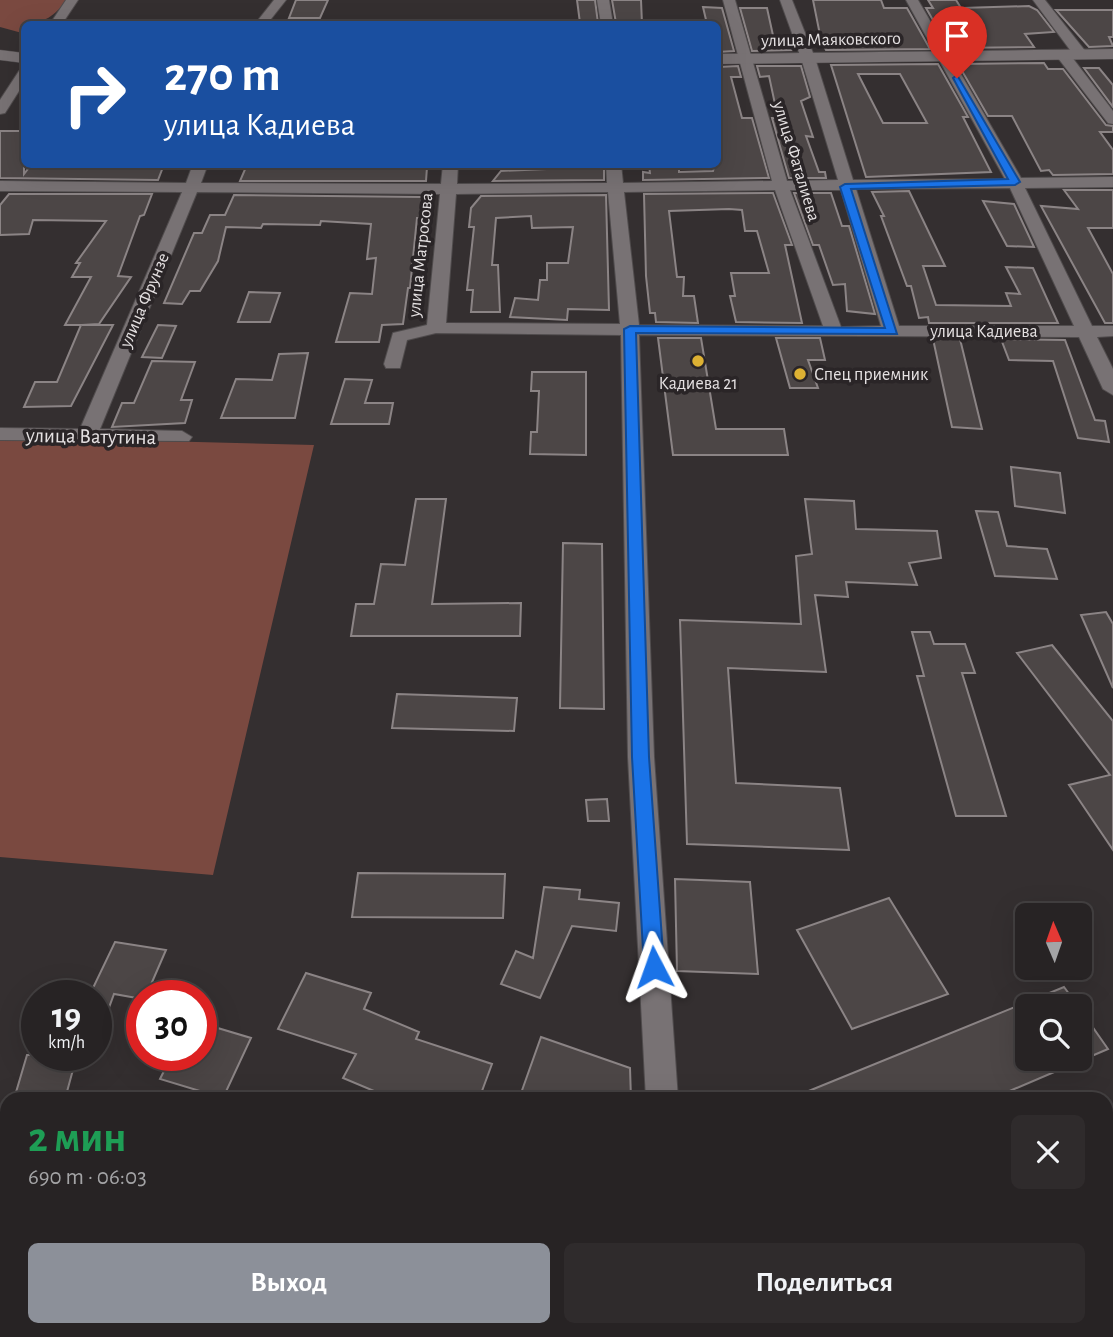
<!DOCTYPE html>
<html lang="ru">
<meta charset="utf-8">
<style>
body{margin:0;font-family:"Alegreya Sans",sans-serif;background:#2f2b2c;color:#f1f3f6;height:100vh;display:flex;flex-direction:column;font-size:26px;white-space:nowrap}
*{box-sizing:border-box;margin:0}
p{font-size:23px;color:#a4a4a6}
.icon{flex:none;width:38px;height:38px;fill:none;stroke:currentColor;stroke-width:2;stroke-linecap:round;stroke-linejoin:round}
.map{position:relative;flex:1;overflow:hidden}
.drawer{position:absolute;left:0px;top:1092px;width:1113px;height:245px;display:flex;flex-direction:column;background:#272324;border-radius:21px 21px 0 0;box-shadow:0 7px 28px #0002,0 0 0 2px #434041}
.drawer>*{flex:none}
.guide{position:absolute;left:21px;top:21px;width:700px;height:147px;border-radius:10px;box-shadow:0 7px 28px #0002,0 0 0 2px #434041;background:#1a4fa0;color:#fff;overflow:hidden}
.needle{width:46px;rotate:358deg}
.buttons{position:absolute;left:1015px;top:903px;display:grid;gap:14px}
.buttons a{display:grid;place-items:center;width:77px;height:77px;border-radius:10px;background:#272324;box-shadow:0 7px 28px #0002,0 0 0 2px #434041;font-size:35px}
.speed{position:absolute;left:21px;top:980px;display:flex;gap:14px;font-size:35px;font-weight:700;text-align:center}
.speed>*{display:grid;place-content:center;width:91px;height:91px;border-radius:50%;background:#272324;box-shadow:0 7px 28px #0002,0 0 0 2px #434041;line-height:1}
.speed small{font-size:18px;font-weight:400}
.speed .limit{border:10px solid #d22;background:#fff;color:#111}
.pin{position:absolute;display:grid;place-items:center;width:60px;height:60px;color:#fff;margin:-72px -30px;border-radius:50% 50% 50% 0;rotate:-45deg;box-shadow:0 0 7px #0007}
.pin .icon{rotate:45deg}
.me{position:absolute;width:77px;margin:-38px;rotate:356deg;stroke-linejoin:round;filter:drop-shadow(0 0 5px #0008)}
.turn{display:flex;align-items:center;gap:24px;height:147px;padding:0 28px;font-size:32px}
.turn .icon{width:91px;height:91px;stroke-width:2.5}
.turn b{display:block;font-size:49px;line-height:60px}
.round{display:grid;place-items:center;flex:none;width:74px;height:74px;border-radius:10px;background:#2f2b2c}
.headline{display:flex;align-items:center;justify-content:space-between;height:119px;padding:0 28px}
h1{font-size:42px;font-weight:600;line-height:52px;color:#1e9e55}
.cta{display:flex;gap:14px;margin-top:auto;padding:14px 28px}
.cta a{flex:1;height:80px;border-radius:10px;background:#8c9099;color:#fff;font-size:28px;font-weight:600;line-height:80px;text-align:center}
.cta a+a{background:#2f2b2c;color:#f1f3f6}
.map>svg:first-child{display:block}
.green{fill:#7a4940}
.building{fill:#4c4646;stroke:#8b8485;stroke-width:2;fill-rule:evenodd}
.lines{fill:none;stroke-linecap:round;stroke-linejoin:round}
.minor-casing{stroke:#504c4d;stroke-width:2}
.tertiary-casing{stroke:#504c4d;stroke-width:1}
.minor{fill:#787274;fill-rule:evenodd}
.tertiary{fill:#787274;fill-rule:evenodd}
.route{fill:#1a73e8;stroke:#114b97;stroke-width:2}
.poi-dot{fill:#ddb133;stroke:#2a2527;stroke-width:2.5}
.labels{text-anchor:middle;stroke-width:7;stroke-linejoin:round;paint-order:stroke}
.far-street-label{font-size:18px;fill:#e5e1e2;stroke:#2a2527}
.far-poi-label{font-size:18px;fill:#e5e1e2;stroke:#2a2527;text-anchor:start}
.street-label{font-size:21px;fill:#e5e1e2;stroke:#2a2527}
</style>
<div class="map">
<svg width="1113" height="1337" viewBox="0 0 1113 1337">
<rect width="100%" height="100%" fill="#342f30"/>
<path class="green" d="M0,0H67C55,15 44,24 24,24L22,33L0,27Z
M0,437L314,445L213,875L0,857Z"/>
<path class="building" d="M296,0H328L320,18H289Z
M577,0H595L598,23H580Z
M612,0H641L642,24L616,23Z
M813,0H881L884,8H907L930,49L826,50L821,40Z
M928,0H956L961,8L1029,6L1037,10L1054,32L1025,34L1034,47L949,48L926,8H933Z
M703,7L722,8L734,51L718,52V24H707Z
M740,8H767L774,40H792L795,50L752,51Z
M1056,10H1113V37H1109L1113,46L1089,47Z
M1044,63L1048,69H1063L1106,125L1113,126V132H1100L1113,150V174L1053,175L1049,170L1041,171L1012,116H988L958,64Z
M938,64L968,117H963L991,172L866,177L831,65ZM858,74H900L927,123H883Z
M757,66H801L810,97L801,101L813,137L806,136L819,172H825L826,178H789L772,118H778L769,76L760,77Z
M718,67L738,66L741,77H731L742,118H752L769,178L643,180V172L650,173L649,165L679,164V172L713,171L718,154Z
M1084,68H1099L1113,85V107Z
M0,131H24V174L31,165L163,167L158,180L0,178Z
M364,164L427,167L426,181H240L246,167L305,169L364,168Z
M568,164H593L592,169H604V180L493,181L501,171L568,168Z
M1064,190H1113V228H1088L1113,274V323H1105L1041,206L1078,209Z
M909,191L945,266H923L936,305L1011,306L1006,293L1020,294L1006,267L1033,268L1058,323H929L928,317L919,318L911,286H907L881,216H884L872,192Z
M773,193L792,245H785L802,323L736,322L730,296H735L731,273H769L757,231H745L742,210L729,209L669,211L677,277H684L683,296H694L698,323L656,322L655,313H650L646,276L644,194Z
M794,193H831L842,226H849L875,314L847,311L845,284L833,285L819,245H813Z
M9,194H152L144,215L140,216L118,276L131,277L99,324L82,325H113L71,406L24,407L35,382H57L81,325H65L91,277H72L80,263H76L106,221L33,220L29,234L0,235V205Z
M234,195L425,197L422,218H417L410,288H408L403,324L382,325L379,342H336L350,293L372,294L376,258L367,259L371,224L321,221L320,225L263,224L261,228L226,227L218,261L200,291H190L182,304L164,303L194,233H202L210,215H225Z
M606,195L609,310L568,309L567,320L510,317L515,298L538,300L540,280H547V263H568L573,227L532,228L531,216L496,218L492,265H498L500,312H471L473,290H467L474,227H469L471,208L481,196Z
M983,201L1014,204L1034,247L1007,246Z
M249,292L280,293L270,322H238Z
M158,325L176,326L162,358L142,357Z
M658,338H701L716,429H784L788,455H673Z
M776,338H820L825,360H808L818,388H790Z
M933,339H960L982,429L952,427Z
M1001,339L1065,340L1095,420L1105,421L1109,442L1078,438L1053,361L1009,360Z
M308,353L295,418H221L236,379L272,380L279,354Z
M152,361L195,362L181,400H192L185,423L112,427L122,403H134Z
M532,372H586V455L530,454L531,432H537L539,391H531Z
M345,379L372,380L365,403H393L389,424H331Z
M1011,467L1060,473L1065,513L1015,506Z
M416,499H446L432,604L521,603L520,636H351L356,604H374L381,564L405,565Z
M805,499L854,501L856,529L937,531L941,558L909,563L917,585L846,582L848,597L815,595L826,672L728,668L736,783L840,788L849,850L687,844L680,620L801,624L796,556L812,554Z
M976,511L998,512L1007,546L1047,549L1057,579L995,576Z
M563,543L602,544L604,709L560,708Z
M1106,612L1113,624V688L1081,615Z
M912,632H930L934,644H965L975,673H962L1006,816H956L917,676H924Z
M1052,645L1113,721V850L1069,785L1110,775L1017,653Z
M397,694L517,698L514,731L392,728Z
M607,799L609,821H588L586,800Z
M358,873L505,874L503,918L352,917Z
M675,879L750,882L758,974L677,971Z
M544,887L580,890L579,899L619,903L616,931L572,926L540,998L501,984L516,951L533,958Z
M889,898L948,994L852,1029L797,930Z
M115,942L166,950L146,996L142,999L114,994L99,1035H96V991L92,990Z
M306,973L371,993L364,1009L419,1032L416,1039L492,1064L479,1099H393L343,1078L356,1054L278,1029Z
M1064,987L1078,1006H1027V1059H1080V1009L1108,1049L991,1099H789Z
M201,1023L251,1038L223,1098L160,1079L172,1055H201Z
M541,1037L630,1068L631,1099H531L520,1096Z
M27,1055H77L65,1099H14Z"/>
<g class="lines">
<defs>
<path id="minor" d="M66,0H78L62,24H50Z
M274,0H286L267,24H255Z
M597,0H609L613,24H601Z
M723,0H735L787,181L838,180L801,58L780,0H792L815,58L853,180L1005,179L906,0H918L1021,178L1113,177V187L1025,188L1092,326H1113V336L1097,337L1113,369V395L1103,389L1079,337L639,335L654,757L678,1099H646L628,757L621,335L436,333L407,340L400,368H386L384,364L393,333L427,325L440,194L197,192L100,429L182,431L192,437L189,441L0,440V428L80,429L182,192L0,191V181L186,183L193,164H208L201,183L441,184L443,164H458L457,184L607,183L606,164H621L623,183L772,181ZM1010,188L1074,326H899L856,189ZM775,190L823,326L639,325L624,192ZM790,190H841L881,326L841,327ZM608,192L620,324L446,323L456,194Z
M1033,0H1045L1086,52V58H1076Z
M1058,52H1068L1113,111V124L1108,123L1058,58Z
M24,70V83L5,113L0,114V100L19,71Z
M1113,1293V1329L1106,1332L1100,1330H1106V1296Z
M661,1330H697L698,1337H662Z
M1042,1330H1091L1089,1337H1040Z"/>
<path id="tertiary" d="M1113,49V59L718,64V54Z
M0,50L24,53V63L0,60Z"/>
</defs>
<use href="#minor" class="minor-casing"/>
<use href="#tertiary" class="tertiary-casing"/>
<use href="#minor" class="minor"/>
<use href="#tertiary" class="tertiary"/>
</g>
<path class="route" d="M957,75L1020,182L1015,185L851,189L897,334L636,333L649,757L664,967L661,974L654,976L647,974L644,967L632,757L624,329L630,326L885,328L840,187L845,184L1008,179L953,78Z"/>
<g class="poi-dot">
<circle cx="698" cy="361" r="7"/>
<circle cx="800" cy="374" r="7"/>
</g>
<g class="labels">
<g class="far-street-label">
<text transform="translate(831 39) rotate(-1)" y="6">улица Маяковского</text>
<text transform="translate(797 161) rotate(73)" y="6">улица Фаталиева</text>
<text transform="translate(420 255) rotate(-84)" y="6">улица Матросова</text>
<text transform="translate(144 300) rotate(-67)" y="6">улица Фрунзе</text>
<text x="984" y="337">улица Кадиева</text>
</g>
<g class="far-poi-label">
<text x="814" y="380">Спец приемник</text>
<text x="698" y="389" text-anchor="middle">Кадиева 21</text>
</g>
<g class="street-label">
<text transform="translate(91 436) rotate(1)" y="7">улица Ватутина</text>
</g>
</g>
</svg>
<div class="buttons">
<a><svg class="needle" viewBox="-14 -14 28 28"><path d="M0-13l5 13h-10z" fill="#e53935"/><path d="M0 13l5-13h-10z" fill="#a4a4a6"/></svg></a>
<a><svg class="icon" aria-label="search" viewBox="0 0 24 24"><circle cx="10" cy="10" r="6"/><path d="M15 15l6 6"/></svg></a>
</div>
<div class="speed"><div>19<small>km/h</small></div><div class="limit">30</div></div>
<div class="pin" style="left:957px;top:78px;background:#d93025"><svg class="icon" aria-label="arrive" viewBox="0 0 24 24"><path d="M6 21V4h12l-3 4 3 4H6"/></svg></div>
<svg class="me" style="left:654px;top:967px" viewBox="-20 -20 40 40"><path d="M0-17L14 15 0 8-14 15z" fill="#1a73e8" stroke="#fff" stroke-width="4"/></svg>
<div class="guide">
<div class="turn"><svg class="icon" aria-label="right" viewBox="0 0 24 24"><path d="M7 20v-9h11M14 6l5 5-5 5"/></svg><div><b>270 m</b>улица Кадиева</div></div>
</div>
<section class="drawer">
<div class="headline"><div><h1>2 мин</h1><p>690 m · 06:03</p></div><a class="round"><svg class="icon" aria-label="close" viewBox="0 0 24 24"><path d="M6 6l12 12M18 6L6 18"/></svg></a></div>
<div class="cta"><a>Выход</a><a>Поделиться</a></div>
</section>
</div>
